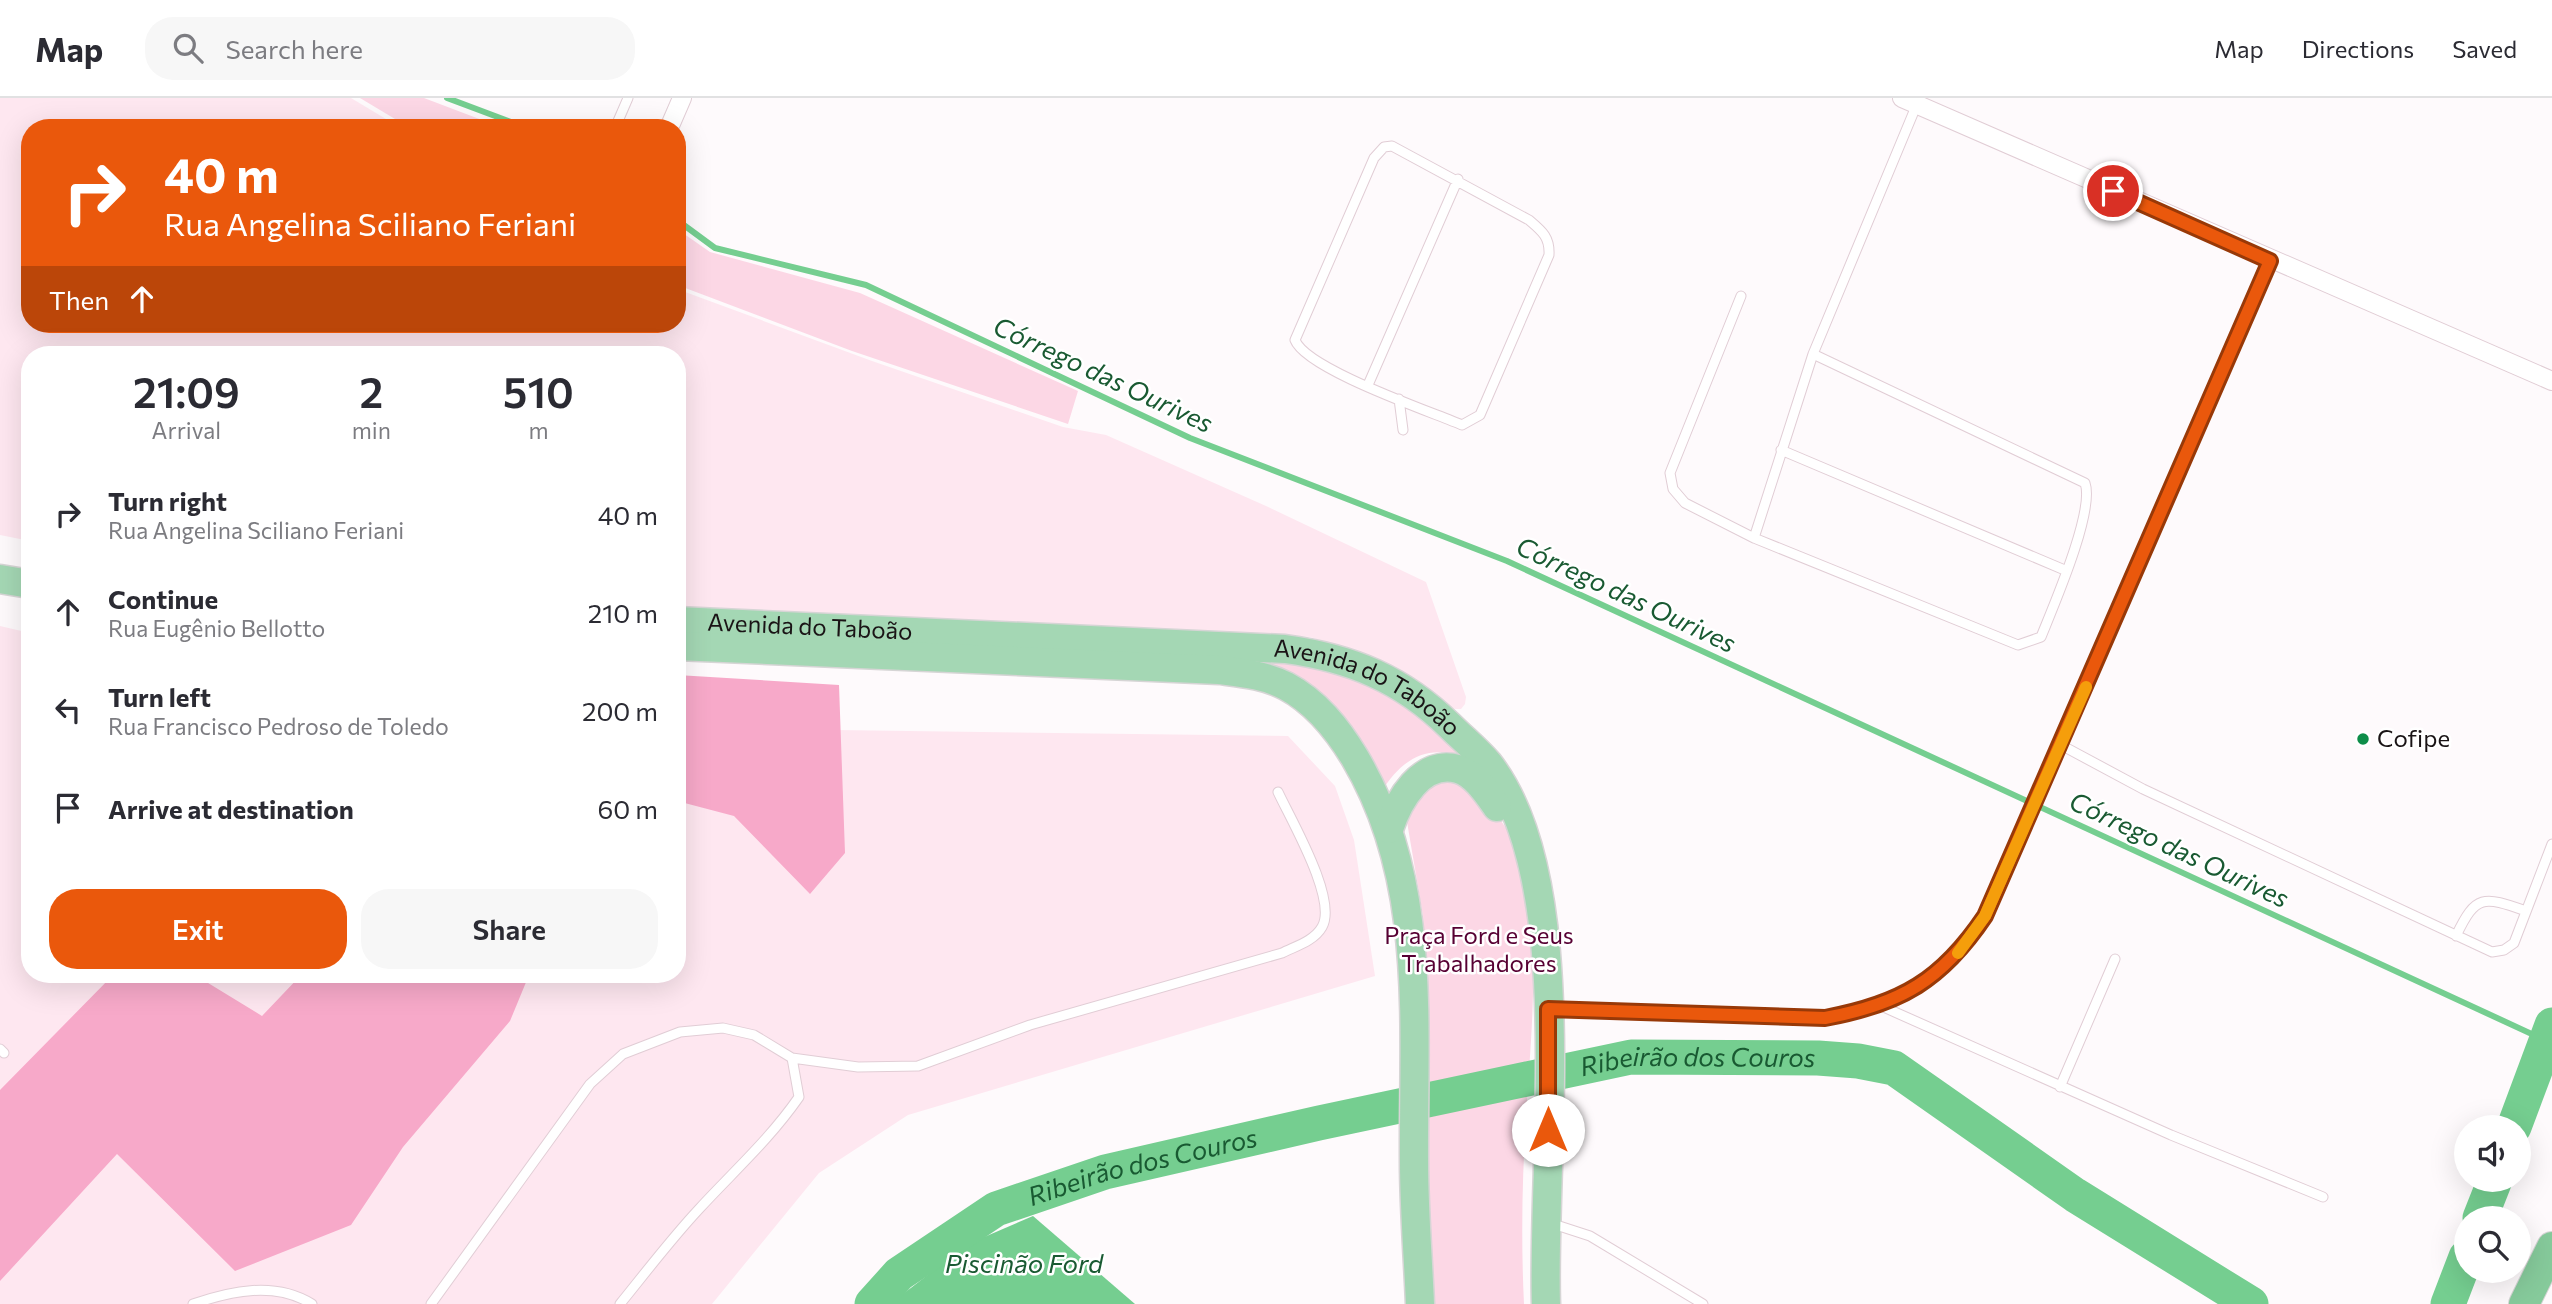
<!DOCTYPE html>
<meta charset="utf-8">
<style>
body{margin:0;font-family:Commissioner,sans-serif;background:#f7f7f7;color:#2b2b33;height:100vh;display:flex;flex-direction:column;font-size:26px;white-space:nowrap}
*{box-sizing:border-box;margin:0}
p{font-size:23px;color:#7c7c81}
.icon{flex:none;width:38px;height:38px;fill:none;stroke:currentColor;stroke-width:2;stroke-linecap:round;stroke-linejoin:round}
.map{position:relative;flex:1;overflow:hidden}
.panel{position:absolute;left:21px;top:248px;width:665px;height:637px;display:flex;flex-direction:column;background:#fff;border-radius:28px;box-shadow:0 7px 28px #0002}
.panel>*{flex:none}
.top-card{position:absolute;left:21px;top:21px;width:665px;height:214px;border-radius:28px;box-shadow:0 7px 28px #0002;background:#ea580c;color:#fff;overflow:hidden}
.tools{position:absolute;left:2454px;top:1017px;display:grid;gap:14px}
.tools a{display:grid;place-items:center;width:77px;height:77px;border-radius:50%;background:#fff;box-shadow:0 7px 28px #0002;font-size:35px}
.pin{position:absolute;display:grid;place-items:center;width:60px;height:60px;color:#fff;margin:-30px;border:4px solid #fff;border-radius:50%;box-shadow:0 2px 7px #0007}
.me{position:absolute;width:77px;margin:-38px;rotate:0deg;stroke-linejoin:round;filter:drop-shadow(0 0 5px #0008)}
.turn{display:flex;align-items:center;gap:24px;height:147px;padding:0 28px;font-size:32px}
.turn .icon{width:91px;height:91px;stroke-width:2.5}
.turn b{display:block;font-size:49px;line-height:60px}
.then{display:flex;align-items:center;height:66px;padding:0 28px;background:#0003;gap:14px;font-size:26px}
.eta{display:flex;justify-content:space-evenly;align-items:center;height:119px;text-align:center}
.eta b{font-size:42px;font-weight:600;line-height:49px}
.cta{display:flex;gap:14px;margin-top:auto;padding:14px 28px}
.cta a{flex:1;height:80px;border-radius:28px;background:#ea580c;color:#fff;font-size:28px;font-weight:600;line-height:80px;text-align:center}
.cta a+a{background:#f7f7f7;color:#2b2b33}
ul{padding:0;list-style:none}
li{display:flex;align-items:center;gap:21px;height:98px;padding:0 28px}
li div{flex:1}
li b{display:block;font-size:26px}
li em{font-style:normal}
header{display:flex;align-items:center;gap:42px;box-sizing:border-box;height:98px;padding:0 35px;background:#fff;border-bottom:2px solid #e1e1e2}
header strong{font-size:33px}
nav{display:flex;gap:38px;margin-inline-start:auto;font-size:24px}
.search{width:490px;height:63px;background:#f7f7f7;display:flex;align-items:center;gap:18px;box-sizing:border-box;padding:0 24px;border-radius:28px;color:#7c7c81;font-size:26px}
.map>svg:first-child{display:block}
.built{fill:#fee7f0}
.green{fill:#fcd7e5}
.forest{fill:#f7a9c9}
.water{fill:#75ce90}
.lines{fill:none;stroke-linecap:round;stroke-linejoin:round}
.stream{stroke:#75ce90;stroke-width:6}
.river{stroke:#75ce90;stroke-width:35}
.service-casing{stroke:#e1cdd5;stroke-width:11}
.minor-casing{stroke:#e1cdd5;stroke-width:20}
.primary-casing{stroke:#d6d5d5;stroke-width:31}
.trunk-casing{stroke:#d6d5d5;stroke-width:32}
.service{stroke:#fff;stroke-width:9}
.minor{stroke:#fff;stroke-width:18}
.primary{stroke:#a4d7b4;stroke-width:28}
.trunk{stroke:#86ca9b;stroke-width:30}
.route-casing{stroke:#983908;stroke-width:18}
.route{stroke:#ea580c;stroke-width:12}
.slow{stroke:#f59e0b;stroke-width:12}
.poi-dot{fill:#0d8d49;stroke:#fff;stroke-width:2.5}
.labels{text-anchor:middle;stroke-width:5;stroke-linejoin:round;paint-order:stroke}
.street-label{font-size:24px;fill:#1a1416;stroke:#fff}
.poi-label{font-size:24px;fill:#1a1416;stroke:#fff;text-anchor:start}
.park-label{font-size:24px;fill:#570033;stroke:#fff}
.water-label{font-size:26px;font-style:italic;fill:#195a32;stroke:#fff}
</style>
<header>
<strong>Map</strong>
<div class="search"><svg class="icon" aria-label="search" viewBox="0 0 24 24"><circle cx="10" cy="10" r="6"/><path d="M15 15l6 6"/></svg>Search here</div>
<nav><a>Map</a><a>Directions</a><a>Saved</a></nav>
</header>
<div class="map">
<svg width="2552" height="1206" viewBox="0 0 2552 1206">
<rect width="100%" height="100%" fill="#fefafc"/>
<path class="built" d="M0,0H351L401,30H30V226H677V191L872,263L1063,329L1106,337L1266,408L1426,484L1466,599L1465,606L1461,611H1455L1358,554L1310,539L677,516V257H30V443L0,437Z
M0,528L30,535V877H677V630L1288,638L1335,688L1354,742L1375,878L908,1017L819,1075L712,1206H0Z"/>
<path class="green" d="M360,0H424L503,30H410Z
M677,131L710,154L860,195L1078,293L1068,326L852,253L680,188L677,186Z
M1250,558L1370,580L1454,642L1461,658C1424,646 1401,663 1381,694L1299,586Z
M1443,680C1470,690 1496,710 1510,737C1547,807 1530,941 1526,1020C1522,1082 1521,1144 1524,1206H1433L1429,1128L1428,891L1423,818L1406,718L1410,706Z"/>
<path class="forest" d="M677,577L839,587L845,755L810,796L734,718L677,703Z
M113,877H195L262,918L301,877H529L510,923L403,1049L351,1127L235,1173L117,1056L0,1183V992Z"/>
<path class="water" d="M1033,1118L1135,1206H890L968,1146Z"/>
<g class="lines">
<path class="stream" d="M447,0L527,30
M677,122L715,150L866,187L1190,340L1507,463L2547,943"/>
<g class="river">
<path d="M2514,1029L2552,927"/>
<path d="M2480,1120L2495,1082"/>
<path id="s1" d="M872,1206L899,1176L996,1111L1105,1074L1319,1025L1631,959L1818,960L1858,963L1894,970L2075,1097L2251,1206"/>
<path d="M2448,1206L2466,1159"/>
</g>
<defs>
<path id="service" d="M615,30L628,0
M1392,48L1529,122C1542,133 1550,139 1549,157L1480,317L1462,327C1429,313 1306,271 1295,242L1374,60L1384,49Z
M1741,198L1670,375L1673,391L1685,405L1754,440
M1813,256L2085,385C2095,413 2053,509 2041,539L2018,547L1754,440L1813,256L1917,6
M1368,287L1458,81
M1399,301L1403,332
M1781,352L2067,473
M2061,647L2143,691L2492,854L2504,852L2514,845L2552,746
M2456,838C2476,796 2483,798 2526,813
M1879,907L2171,1037L2323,1099
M1552,911L1825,920L1879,907L1907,894L1934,878L1962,852L1985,818L2028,724L2270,163
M0,951L4,955
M2060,989L2115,861
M1550,1125L1590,1138L1703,1206
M193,1206C231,1193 275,1183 312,1206
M431,1206L590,986L623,956L680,934L723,930L754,937L792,960L858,969L918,968L1030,927L1282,855C1296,848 1314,843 1322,829C1338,802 1291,722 1278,694
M620,1206C646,1174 671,1141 699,1111C734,1073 769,1042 799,999L792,960"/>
<path id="minor" d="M1902,0L2552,283
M669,30L682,0"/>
<g id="primary">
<path d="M0,481L30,486"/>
<path id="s2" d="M677,523L1285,551C1351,560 1402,581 1450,628C1462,640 1477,652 1488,665C1580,781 1541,1061 1546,1206"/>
<path d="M677,548L1219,572C1242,575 1265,577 1286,588C1316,604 1337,630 1355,660C1428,783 1413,926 1414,1063C1414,1111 1418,1158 1420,1206"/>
<path d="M1389,731C1398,703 1421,661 1458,671C1475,676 1487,695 1497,709"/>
</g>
<path id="trunk" d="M2524,1206L2552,1149"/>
</defs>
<use href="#service" class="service-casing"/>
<use href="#minor" class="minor-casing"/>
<use href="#primary" class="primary-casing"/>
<use href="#trunk" class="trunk-casing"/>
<use href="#service" class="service"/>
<use href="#minor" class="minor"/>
<use href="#primary" class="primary"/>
<use href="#trunk" class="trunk"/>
</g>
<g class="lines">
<defs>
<path id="route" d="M1548,1032V911L1825,920C1901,906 1942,882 1985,818L2270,163L2113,93"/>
</defs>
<use href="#route" class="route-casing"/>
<use href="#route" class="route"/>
<path class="slow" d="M1958,855L1985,818L2086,589"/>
</g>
<circle class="poi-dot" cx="2363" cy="641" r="7"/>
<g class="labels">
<g class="street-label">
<text dy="8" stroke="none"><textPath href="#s2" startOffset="133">Avenida do Taboão</textPath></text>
<text dy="8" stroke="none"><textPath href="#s2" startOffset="700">Avenida do Taboão</textPath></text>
</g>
<g class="poi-label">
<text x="2377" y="649">Cofipe</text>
</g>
<g class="park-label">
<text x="1479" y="846">Praça Ford e Seus<tspan x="1479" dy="28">Trabalhadores</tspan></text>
</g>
<g class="water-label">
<text transform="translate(1103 277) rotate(25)" y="9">Córrego das Ourives</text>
<text transform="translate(1626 497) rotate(25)" y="9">Córrego das Ourives</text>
<text transform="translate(2179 752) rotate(25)" y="9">Córrego das Ourives</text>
<text dy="9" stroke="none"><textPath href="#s1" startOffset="877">Ribeirão dos Couros</textPath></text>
<text dy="9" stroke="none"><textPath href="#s1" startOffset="310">Ribeirão dos Couros</textPath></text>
<text x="1024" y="1175">Piscinão Ford</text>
</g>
</g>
</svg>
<div class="tools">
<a><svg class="icon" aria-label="sound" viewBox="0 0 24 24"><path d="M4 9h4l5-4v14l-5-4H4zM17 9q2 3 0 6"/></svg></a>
<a><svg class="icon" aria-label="search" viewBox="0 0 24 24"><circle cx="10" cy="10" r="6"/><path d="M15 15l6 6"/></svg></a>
</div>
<div class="pin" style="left:2113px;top:93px;background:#d93025"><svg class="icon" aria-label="arrive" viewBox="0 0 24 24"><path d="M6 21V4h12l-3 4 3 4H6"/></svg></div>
<svg class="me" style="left:1548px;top:1032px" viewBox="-20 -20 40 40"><circle r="19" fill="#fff"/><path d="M0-13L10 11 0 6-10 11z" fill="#ea580c"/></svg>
<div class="top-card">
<div class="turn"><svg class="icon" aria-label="right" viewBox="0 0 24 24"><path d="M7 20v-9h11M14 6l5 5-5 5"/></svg><div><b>40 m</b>Rua Angelina Sciliano Feriani</div></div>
<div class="then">Then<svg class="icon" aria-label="ahead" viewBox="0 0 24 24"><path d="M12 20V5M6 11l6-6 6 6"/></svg></div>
</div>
<section class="panel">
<div class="eta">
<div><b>21:09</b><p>Arrival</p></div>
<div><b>2</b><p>min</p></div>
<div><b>510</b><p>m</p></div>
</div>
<ul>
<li><svg class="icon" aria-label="right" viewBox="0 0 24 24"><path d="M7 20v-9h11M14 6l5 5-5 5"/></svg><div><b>Turn right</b><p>Rua Angelina Sciliano Feriani</p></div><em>40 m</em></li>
<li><svg class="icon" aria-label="ahead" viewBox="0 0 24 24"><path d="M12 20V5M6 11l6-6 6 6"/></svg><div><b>Continue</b><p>Rua Eugênio Bellotto</p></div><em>210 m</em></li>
<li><svg class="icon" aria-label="left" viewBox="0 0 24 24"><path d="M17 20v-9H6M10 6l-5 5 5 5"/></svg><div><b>Turn left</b><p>Rua Francisco Pedroso de Toledo</p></div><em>200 m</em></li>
<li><svg class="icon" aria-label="arrive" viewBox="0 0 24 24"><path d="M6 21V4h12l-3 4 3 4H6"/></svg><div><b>Arrive at destination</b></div><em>60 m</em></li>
</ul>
<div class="cta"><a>Exit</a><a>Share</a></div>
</section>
</div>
